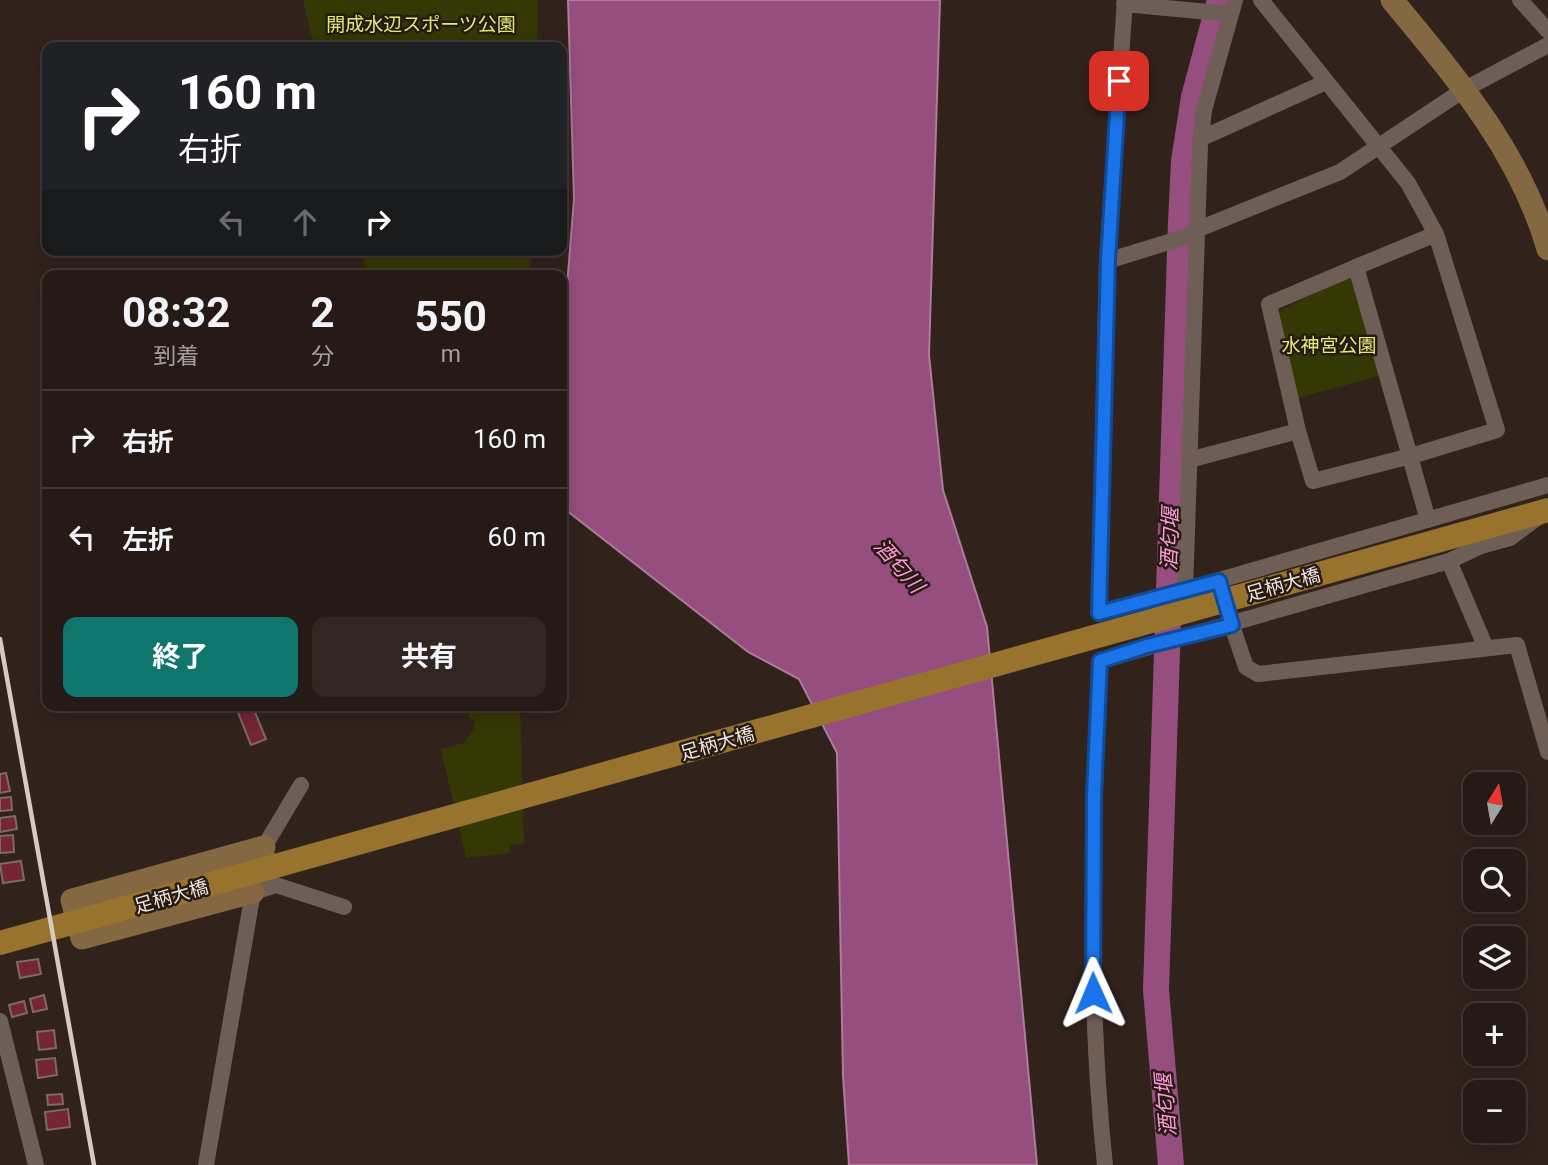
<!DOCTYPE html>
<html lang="ja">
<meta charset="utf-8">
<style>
body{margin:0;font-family:Roboto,"Noto Sans JP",sans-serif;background:#312722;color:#f1f3f6;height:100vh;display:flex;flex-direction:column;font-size:26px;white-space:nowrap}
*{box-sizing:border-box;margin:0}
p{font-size:23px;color:#a3a1a0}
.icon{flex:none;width:38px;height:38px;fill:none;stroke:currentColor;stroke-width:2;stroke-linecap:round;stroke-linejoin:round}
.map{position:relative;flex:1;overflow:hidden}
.sheet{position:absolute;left:42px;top:270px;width:525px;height:441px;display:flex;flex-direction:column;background:#251a15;border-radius:14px;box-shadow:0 4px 18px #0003,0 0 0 2px #423834}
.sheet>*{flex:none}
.top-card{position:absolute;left:42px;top:42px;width:525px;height:214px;border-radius:14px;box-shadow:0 4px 18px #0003,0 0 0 2px #423834;background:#202124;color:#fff;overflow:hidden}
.needle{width:46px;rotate:11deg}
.fabs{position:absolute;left:1463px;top:772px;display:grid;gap:14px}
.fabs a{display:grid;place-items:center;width:63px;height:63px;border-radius:14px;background:#251a15;box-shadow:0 4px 18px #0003,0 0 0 2px #423834;font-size:35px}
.pin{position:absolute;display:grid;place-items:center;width:60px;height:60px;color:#fff;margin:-30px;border-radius:14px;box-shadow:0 4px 10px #0006}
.me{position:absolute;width:77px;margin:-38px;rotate:359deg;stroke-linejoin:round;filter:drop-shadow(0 0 5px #0008)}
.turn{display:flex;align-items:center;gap:24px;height:147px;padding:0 21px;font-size:32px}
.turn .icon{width:91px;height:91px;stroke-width:2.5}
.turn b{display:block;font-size:49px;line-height:60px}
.lanes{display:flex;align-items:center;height:66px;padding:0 21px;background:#0003;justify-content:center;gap:35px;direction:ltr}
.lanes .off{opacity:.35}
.eta{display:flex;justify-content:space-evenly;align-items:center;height:119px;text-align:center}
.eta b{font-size:42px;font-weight:700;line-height:49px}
.primary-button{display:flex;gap:14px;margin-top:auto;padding:14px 21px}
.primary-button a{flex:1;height:80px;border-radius:14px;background:#0f766e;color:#fff;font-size:28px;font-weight:700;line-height:80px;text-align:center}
.primary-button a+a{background:#312722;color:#f1f3f6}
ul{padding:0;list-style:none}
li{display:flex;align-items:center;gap:21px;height:98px;padding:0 21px;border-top:2px solid #423834}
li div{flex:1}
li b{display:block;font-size:26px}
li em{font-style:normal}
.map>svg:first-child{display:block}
.green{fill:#343804}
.water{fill:#954e7d;stroke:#af7b9a;stroke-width:2}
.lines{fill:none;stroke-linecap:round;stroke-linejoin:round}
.river{stroke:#954e7d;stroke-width:26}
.building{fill:#762532;stroke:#7c696a;stroke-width:2}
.street{stroke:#6f5e56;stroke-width:16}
.secondary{stroke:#836842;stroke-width:23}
.primary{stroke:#97732e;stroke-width:24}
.rail{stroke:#d4c9c5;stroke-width:4.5}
.route-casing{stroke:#114b97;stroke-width:18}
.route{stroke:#1a73e8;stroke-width:12}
.labels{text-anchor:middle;stroke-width:5;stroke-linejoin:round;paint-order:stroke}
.park-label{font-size:19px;fill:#dfeb75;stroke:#271a13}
.street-label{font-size:19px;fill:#ede3df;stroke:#271a13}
.water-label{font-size:21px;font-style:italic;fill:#fd99d9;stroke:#271a13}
</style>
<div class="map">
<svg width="1548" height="1165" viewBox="0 0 1548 1165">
<rect width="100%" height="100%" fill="#31231c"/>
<path class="green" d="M303,0H538L537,47H314Z
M361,250H531L530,275H367Z
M1351,275L1383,375L1298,398L1277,312Z
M467,705H520L524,844L510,845V853L466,858L441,749L464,743L474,728L475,719L470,720Z"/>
<path class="water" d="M568,0H940L929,355L943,490L987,627L1037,1165H849L843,1076L837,753L799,679L748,652L562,507V349L574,199Z"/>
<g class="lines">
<path class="river" d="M1171,1165L1156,990L1181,222L1184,161L1194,97L1220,0"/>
</g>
<path class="building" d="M235,705H252L266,739L251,745Z
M6,773L10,791L0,793V774Z
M11,797L12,810L0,811V798Z
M15,816L17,829L0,832V818Z
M13,835L14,852L0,853V836Z
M21,861L24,880L3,883L0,864Z
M38,959L41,974L20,978L17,962Z
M44,995L47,1009L33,1012L30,999Z
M24,1001L27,1013L12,1017L9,1005Z
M54,1030L56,1048L39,1050L37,1032Z
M55,1058L57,1075L38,1078L36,1060Z
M62,1094L63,1104L48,1105L47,1095Z
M68,1109L70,1127L47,1130L45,1112Z"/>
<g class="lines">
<path class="street" d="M1125,0L1107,261L1099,613L1185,590
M1235,0L1204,110L1200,146L1185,590L1548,485
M1261,0L1408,183L1436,234L1497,430L1411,456L1313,481L1298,431L1269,304L1356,267L1428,520
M1520,0L1548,31
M1124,4L1230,14
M1202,138L1326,82
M1196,230L1340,172L1465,89L1548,45
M1107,261L1195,234
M1356,267L1436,234
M1189,460L1298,431
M1449,561L1486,648
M1229,617L1246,667L1258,674L1517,645L1548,752
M267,856L264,847L301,785
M0,1021L36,1165
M206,1165L253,892L276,885L344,907
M1105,1165C1087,997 1092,829 1100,661L1449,561L1481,546L1510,538L1537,518"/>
<path class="secondary" d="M1392,0C1455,76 1520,152 1548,249
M253,892L82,938L72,900L264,847"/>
<path class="primary" d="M0,943L1548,510"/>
<path class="rail" d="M0,639L94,1165"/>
</g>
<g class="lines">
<defs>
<path id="route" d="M1093,993L1094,795L1100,661L1147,646L1232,625L1219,581L1099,613L1108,261L1119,81"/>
</defs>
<use href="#route" class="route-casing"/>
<use href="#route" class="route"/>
</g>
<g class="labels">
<g class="park-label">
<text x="421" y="31">開成水辺スポーツ公園</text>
<text x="1329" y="352">水神宮公園</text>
</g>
<g class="street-label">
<text transform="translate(1283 584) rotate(-16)" y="7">足柄大橋</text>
<text transform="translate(717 743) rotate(-16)" y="7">足柄大橋</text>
<text transform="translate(171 896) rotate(-16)" y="7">足柄大橋</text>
</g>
<g class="water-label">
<text transform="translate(1170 539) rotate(-88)" y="7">酒匂堰</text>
<text transform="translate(899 566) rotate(49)" y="7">酒匂川</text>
<text transform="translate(1166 1105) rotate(-95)" y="7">酒匂堰</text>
</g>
</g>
</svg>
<div class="fabs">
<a><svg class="needle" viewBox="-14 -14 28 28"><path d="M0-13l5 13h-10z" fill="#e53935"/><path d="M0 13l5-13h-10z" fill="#a3a1a0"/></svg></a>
<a><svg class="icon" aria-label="search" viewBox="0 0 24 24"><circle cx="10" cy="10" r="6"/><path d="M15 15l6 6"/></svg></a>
<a><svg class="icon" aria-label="layers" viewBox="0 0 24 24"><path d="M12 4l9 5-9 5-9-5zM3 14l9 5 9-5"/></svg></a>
<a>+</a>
<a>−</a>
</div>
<div class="pin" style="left:1119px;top:81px;background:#d93025"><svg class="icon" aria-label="arrive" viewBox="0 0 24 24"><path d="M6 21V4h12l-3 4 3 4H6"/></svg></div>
<svg class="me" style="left:1093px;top:993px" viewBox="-20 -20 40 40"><path d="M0-17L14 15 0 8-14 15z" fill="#1a73e8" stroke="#fff" stroke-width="4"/></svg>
<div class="top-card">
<div class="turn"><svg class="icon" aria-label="right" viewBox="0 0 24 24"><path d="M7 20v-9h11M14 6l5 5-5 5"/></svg><div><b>160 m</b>右折</div></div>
<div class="lanes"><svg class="icon off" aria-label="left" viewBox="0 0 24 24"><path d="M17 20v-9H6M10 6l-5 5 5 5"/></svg><svg class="icon off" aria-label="ahead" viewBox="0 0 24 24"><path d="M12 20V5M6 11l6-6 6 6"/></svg><svg class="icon" aria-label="right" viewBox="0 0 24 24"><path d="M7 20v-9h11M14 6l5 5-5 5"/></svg></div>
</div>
<section class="sheet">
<div class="eta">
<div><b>08:32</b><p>到着</p></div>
<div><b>2</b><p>分</p></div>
<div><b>550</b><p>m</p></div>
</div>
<ul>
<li><svg class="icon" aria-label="right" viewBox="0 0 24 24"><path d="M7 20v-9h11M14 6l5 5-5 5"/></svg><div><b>右折</b></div><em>160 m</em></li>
<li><svg class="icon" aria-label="left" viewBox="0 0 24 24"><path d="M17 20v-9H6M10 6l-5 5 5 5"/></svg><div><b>左折</b></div><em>60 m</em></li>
</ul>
<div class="primary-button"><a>終了</a><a>共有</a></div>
</section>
</div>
